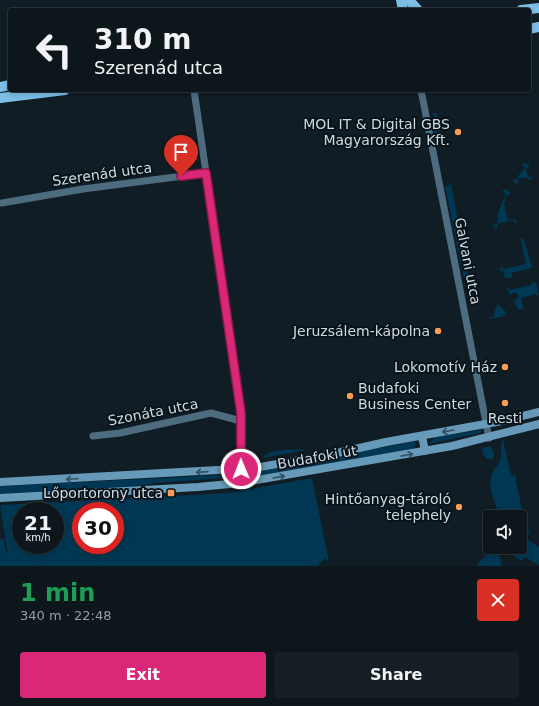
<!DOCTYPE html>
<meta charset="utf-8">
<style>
body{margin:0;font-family:"DejaVu Sans",sans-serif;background:#161f24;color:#f1f3f6;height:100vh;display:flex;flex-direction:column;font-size:15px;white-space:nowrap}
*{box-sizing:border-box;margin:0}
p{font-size:13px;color:#9a9fa3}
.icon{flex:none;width:22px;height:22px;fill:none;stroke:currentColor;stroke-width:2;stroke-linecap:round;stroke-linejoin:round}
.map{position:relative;height:566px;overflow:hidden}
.side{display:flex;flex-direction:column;background:#0d161b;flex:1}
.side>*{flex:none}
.top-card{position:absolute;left:8px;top:8px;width:523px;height:84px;border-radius:4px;box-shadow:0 2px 6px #0003,0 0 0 1px #2d353a;background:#0d161b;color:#f1f3f6;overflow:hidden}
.fabs{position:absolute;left:483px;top:510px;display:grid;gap:8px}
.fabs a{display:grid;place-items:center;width:44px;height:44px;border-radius:4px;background:#0d161b;box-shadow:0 2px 6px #0003,0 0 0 1px #2d353a;font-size:20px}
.speed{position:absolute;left:12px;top:502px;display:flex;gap:8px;font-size:20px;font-weight:700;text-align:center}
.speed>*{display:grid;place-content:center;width:52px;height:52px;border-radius:50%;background:#0d161b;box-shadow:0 2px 6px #0003,0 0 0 1px #2d353a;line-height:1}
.speed small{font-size:10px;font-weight:400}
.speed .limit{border:6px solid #d22;background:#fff;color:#111}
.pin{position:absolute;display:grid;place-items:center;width:34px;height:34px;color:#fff;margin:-41px -17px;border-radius:50% 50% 50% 0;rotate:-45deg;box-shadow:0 0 4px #0007}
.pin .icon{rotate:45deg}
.me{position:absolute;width:44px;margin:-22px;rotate:359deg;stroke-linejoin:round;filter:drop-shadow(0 0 3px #0008)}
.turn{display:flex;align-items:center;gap:14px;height:84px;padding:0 20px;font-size:18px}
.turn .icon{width:52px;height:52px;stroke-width:2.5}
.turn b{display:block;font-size:28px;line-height:34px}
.round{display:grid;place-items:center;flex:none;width:42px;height:42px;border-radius:4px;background:#161f24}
.summary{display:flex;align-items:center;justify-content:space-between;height:68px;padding:0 20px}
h1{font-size:24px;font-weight:700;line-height:30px;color:#1e9e55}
.cta{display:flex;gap:8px;margin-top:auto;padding:8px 20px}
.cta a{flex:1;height:46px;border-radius:4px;background:#db2777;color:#fff;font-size:16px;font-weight:700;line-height:46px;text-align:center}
.cta a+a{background:#161f24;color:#f1f3f6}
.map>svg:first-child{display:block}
.green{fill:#003752;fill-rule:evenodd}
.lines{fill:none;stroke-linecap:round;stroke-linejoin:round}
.street{stroke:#4d6c7f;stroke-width:7}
.secondary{stroke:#679ab9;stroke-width:8}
.primary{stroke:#7cbee7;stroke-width:10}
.oneway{stroke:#335062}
.route-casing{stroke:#8e194d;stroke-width:10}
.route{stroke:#db2777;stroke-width:7}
.poi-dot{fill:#fc9d53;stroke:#08141b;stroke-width:1.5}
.labels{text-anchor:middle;stroke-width:4;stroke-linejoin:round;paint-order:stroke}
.poi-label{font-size:14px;fill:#d2dadf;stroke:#08141b;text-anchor:end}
.street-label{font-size:14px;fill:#d2dadf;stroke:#08141b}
</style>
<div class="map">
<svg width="539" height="566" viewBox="0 0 539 566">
<rect width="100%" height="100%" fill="#111d24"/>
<path class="green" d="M433,113H437L442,141L436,142L433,130L436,128Z
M526,163L529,165V167L526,168L528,177L532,176V178L529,181L527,177L518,179V184L514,183L513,180L517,179L518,176L525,168L522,164Z
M451,184L469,278L464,279L445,187Z
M505,189L508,190L510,193L509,195L506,196L505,202L504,203L508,220L515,219L517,221L515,224L513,220L497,224L498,228L496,229L492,225L497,224L498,212L506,194L502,192Z
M523,238L525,242L532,268L512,273V277L505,279L503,271H500L501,265L503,269L526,264L521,240H520Z
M531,282L536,283L539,295L537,296L536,294L521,298L524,309L518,310L514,301L519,297L515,292L510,295L506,288L508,287L509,290L532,285Z
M498,304L507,313L505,314V316L490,319V317H494L495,310Z
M481,430L482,431L480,433L428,444L436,437Z
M503,439L511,476L515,475L523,515H525L527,526L526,527L530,533L526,538L539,547V566L526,557L521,561L510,553V550L513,547H520V517H501C495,504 487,488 492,474C494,468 500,464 501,458C502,451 499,446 503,439Z
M411,442H415L416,444L413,449L252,477L247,475L246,473Z
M490,446L494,452V456L492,459H487L483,455L482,448Z
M303,449L306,450L262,458C273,447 290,451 303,449Z
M223,475V478L156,483L123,488L0,495V486Z
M312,478L329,562L325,558L321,562L318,566H0V540L4,538L5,549L8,555L0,505L228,493ZM21,511H55V545H21ZM81,511H115V545H81Z
M492,548L497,549L501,559V566H476Z"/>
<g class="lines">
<path class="street" d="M194,90L241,413V469
M421,90L489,438
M2,203L83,189L206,173
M93,436L120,433L211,413L241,421"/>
<path class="secondary" d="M422,436L425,451
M0,482L254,468L328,455L386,442L502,421L539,412
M0,498L198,487L240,483L452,446L539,424"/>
<path class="primary" d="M401,0L403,10
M409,0L418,10
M521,10L539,8
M529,29L539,27
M0,87L10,85
M0,98L65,90"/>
</g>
<defs><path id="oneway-shaft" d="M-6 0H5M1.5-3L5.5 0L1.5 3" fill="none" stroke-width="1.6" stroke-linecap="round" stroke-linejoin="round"/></defs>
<g class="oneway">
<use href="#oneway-shaft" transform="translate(448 431) rotate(170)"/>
<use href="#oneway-shaft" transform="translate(407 455) rotate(-10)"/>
<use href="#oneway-shaft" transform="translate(202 472) rotate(176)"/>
<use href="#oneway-shaft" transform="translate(279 477) rotate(-10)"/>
<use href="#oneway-shaft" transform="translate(72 479) rotate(177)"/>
</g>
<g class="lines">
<defs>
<path id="route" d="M181,176L206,173L241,413V469"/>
</defs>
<use href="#route" class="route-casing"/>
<use href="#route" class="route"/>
</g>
<g class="poi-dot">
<circle cx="458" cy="132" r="4"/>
<circle cx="438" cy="331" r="4"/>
<circle cx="505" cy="367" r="4"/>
<circle cx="350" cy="396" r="4"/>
<circle cx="505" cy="403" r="4"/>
<rect x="167" y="489" width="8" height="8" rx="2"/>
<circle cx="459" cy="507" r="4"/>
</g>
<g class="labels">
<g class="poi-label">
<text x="450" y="129">MOL IT &amp; Digital GBS<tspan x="450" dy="16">Magyarország Kft.</tspan></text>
<text x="430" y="336">Jeruzsálem-kápolna</text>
<text x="497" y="372">Lokomotív Ház</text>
<text x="358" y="393" text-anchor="start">Budafoki<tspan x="358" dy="16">Business Center</tspan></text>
<text x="505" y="423" text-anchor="middle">Resti</text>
<text x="163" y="498">Lőportorony utca</text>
<text x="451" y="504">Hintőanyag-tároló<tspan x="451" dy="16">telephely</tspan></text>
</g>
<g class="street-label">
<text transform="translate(102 174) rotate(-8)" y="5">Szerenád utca</text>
<text transform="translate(468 261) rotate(79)" y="5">Galvani utca</text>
<text transform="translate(153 412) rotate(-11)" y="5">Szonáta utca</text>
<text transform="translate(317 457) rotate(-10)" y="5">Budafoki út</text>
</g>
</g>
</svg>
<div class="fabs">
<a><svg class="icon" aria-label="sound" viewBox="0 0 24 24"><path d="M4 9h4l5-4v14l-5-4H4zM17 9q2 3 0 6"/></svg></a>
</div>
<div class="speed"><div>21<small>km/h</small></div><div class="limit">30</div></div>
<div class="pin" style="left:181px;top:176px;background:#d93025"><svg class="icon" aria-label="arrive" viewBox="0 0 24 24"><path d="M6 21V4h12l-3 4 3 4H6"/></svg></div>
<svg class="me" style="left:241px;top:469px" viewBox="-20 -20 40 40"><circle r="17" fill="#db2777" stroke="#fff" stroke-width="3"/><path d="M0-11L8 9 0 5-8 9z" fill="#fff"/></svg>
<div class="top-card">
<div class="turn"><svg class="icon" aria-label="left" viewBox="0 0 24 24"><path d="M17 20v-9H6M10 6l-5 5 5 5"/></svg><div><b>310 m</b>Szerenád utca</div></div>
</div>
</div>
<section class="side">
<div class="summary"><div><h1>1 min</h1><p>340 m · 22:48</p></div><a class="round" style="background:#d93025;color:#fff"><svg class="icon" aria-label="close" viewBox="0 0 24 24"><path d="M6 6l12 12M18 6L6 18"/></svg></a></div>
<div class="cta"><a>Exit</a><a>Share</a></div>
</section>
